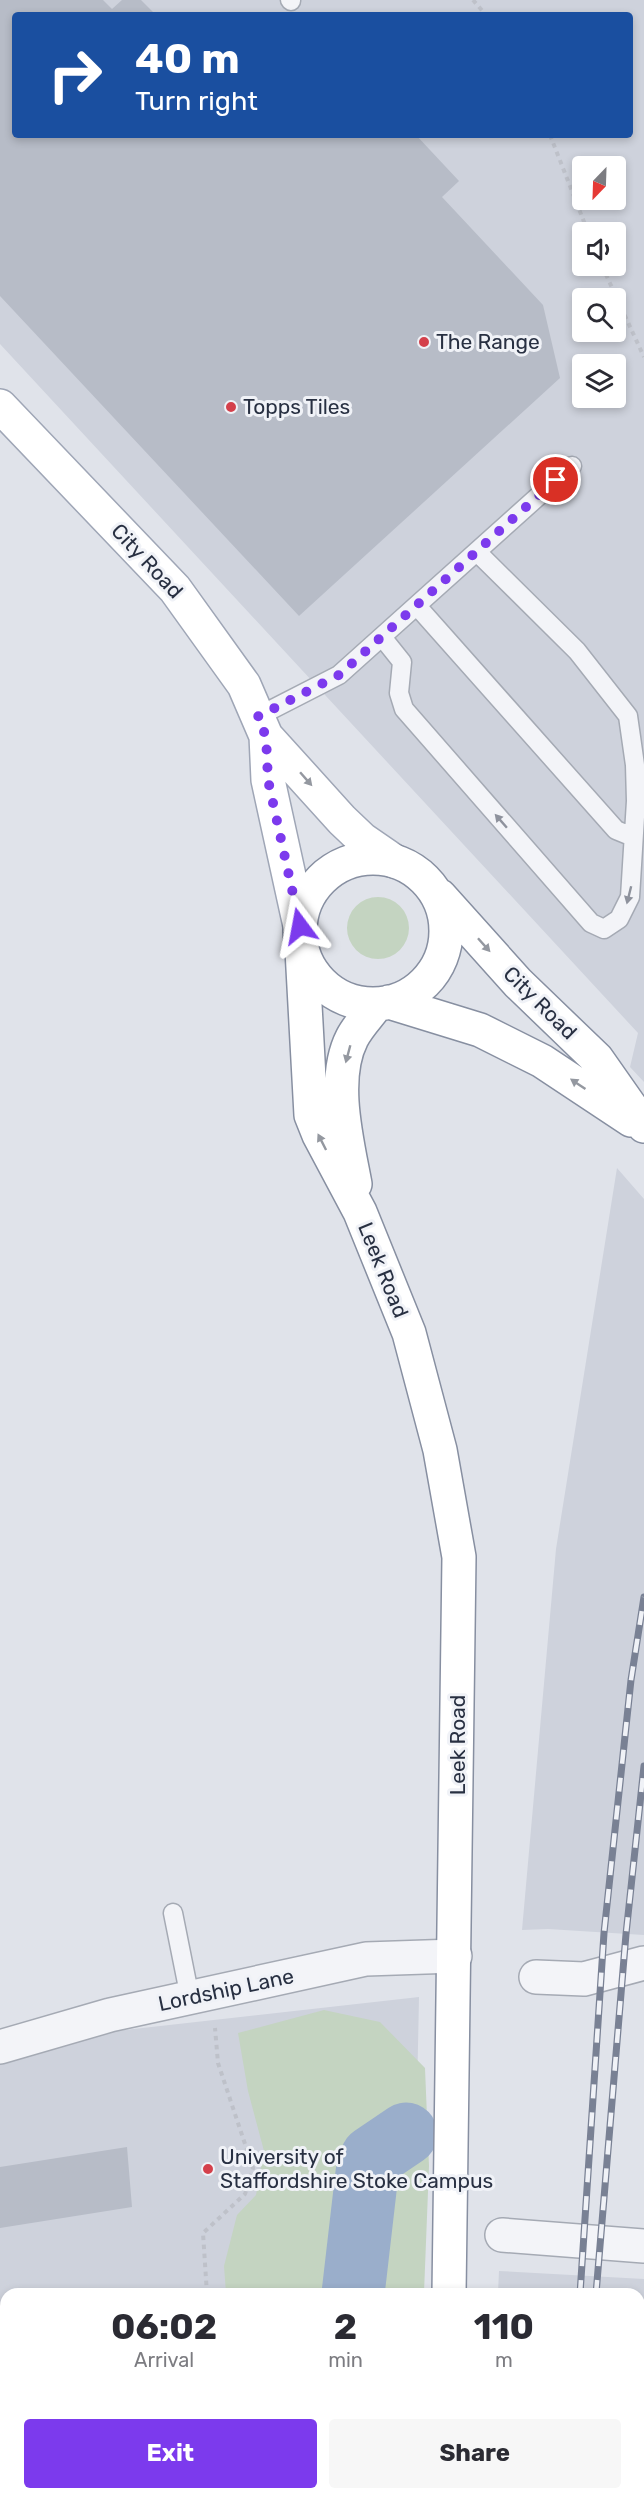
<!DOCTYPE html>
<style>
body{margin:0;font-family:Rubik,sans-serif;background:#f7f7f7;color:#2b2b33;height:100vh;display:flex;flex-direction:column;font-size:22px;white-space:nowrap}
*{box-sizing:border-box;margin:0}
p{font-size:20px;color:#7c7c81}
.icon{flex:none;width:33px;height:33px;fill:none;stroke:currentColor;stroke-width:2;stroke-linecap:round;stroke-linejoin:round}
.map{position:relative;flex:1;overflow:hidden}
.details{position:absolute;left:0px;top:2288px;width:645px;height:212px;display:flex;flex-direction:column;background:#fff;border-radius:18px 18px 0 0;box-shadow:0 3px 9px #0003}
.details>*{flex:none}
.guide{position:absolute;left:12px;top:12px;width:621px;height:126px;border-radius:6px;box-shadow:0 3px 9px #0003;background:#1a4fa0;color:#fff;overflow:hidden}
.needle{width:39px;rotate:203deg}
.fabs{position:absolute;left:572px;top:156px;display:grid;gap:12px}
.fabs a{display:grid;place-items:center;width:54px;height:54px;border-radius:6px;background:#fff;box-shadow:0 3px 9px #0003;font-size:30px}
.pin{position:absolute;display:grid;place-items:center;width:51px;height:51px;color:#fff;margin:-26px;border:3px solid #fff;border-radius:50%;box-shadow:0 2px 6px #0007}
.me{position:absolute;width:66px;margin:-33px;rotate:347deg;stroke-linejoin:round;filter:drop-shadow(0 0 4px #0008)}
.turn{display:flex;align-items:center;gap:21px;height:126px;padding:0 24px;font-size:27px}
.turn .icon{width:78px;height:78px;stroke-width:2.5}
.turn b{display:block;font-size:42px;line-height:51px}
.eta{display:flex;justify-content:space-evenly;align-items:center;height:102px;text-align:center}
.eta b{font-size:36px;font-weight:700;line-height:42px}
.primary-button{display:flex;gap:12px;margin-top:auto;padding:12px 24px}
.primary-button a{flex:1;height:69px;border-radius:6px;background:#7c3aed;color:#fff;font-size:24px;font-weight:700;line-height:69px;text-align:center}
.primary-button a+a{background:#f7f7f7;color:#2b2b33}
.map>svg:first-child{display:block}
.built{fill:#ced2dc;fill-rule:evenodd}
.green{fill:#c4d4c1}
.water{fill:#9aaecb}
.pier{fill:#e0e3ea}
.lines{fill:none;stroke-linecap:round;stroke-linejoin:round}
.river{stroke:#9aaecb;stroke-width:63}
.building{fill:#b7bcc7}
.lane-casing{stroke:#a5aab4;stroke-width:21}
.street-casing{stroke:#a5aab4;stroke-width:36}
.primary-casing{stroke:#9fa6b6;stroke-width:36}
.highway-casing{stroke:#878fa1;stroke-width:36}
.path{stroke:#bec1c9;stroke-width:4;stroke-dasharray:4.5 4.5;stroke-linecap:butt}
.lane{stroke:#f3f4f8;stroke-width:18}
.street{stroke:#f3f4f8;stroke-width:33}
.primary{stroke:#fff;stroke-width:33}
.highway{stroke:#fff;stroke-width:33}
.rail-casing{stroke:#798194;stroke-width:7}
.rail{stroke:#f0f2f7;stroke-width:4.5;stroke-dasharray:14;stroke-linecap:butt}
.oneway{fill:#9498a0}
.oneway2{fill:#8e929d}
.route{stroke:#7c3aed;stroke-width:10;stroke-dasharray:0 18}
.poi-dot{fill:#d4404b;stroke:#f0f2f7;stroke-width:2}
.labels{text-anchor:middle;stroke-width:6;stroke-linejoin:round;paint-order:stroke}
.poi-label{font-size:21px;fill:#283042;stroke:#f0f2f7;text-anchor:start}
.street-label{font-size:21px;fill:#283042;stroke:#f0f2f7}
</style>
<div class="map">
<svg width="644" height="2498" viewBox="0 0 644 2498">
<rect width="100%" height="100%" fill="#e0e3ea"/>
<path class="built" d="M0,0H644V1082L630,1067L638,1033L0,344ZM15,15H630V135H15ZM582,166H615V200H582ZM582,232H615V266H582ZM582,298H615V332H582ZM582,364H615V398H582Z
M617,1168L644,1199V1935L548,1929L522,1930L556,1549Z
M419,1997L413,2293L6,2294V2493H409V2498H0V2044Z
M499,2271L644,2279V2498H490V2493H639V2294L498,2293Z"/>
<path class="green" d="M347 928a31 31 0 1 1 62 0a31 31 0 1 1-62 0Z
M324,2010L380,2022L425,2068L429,2166L424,2293H359L365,2243L383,2182L390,2165L403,2153L406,2134L387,2126L363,2138L351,2166L352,2186L335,2293H226L224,2266L237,2215L256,2195L264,2151L248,2091L238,2033Z
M137,2493H308L306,2498H135Z
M335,2493H413V2498H334Z"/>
<path class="water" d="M310,2493H347L346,2498H309Z"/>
<path class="pier" d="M540,2050L644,2062V2108L547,2084L537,2086Z"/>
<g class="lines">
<path class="river" d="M353,2294L367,2173L372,2157L406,2134"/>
</g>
<path class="building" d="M0,0H103L112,9L122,0H141L156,15H15V135H416L459,181L442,197L543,305L560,378L299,616L0,296Z
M127,2147L132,2207L0,2228V2167Z"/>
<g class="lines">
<defs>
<path id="lane" d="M290,0L291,1
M417,606L616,830L633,837
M382,637L402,662L399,693L404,709L591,923L604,929L619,919L630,897L636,801L635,765L628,716L577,651L477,552
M257,717L339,675L572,466
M173,1913L190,1998"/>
<path id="street" d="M536,1977L584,1979L644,1963
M0,2047L110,2015L366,1959L455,1956
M502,2235L644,2246"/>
<path id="primary" d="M0,406L175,589L244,685L266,736L268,780L300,926
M266,736L342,820L362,839L394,861"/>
<path id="highway" d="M300 931a73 73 0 1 1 146 0a73 73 0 1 1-146 0Z
M440,896L518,983L597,1059L644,1126
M302,950L311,1115L319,1135L360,1212L409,1333L440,1450L459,1557L449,2294
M389,1002L480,1030L542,1061L631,1120
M355,1184C347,1141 331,1079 352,1038C358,1026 369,1015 377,1004
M446,2498V2493"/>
</defs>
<use href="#lane" class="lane-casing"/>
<use href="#street" class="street-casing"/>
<use href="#primary" class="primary-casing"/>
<use href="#highway" class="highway-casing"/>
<path class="path" d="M473,0L486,15
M550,135L588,232
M602,266L644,357
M207,2294L203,2233L245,2194L253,2168L218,2063L215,2028
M0,2485L6,2488
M16,2493L25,2498
M11,2498L22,2496
M124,2498V2493"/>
<use href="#lane" class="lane"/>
<use href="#street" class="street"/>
<use href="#primary" class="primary"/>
<use href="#highway" class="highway"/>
<defs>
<path id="rail" d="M580,2294L604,1933L631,1680L644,1597
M596,2294L626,1934L644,1766
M580,2493V2498
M596,2498V2493"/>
</defs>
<use href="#rail" class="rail-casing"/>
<use href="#rail" class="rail"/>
</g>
<defs><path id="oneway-solid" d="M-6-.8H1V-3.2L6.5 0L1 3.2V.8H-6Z" transform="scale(1.5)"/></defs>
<g class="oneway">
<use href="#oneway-solid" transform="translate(306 779) rotate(49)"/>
<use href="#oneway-solid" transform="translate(484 945) rotate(48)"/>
<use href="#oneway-solid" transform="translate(348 1054) rotate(105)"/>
<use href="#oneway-solid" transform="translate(578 1084) rotate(-146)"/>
<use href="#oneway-solid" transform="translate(322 1142) rotate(-117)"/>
</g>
<g class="oneway2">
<use href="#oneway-solid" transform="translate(501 821) rotate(-131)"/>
<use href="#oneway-solid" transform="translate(629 895) rotate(104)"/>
</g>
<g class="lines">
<path class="route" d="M300,926L268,780L266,736L257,717L339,675L556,480"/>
</g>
<g class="poi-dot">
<circle cx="424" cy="342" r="6"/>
<circle cx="231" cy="407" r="6"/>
<circle cx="208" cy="2169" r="6"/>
</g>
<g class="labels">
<g class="poi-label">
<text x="436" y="349">The Range</text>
<text x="243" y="414">Topps Tiles</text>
<text x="220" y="2164">University of<tspan x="220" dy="24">Staffordshire Stoke Campus</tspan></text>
</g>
<g class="street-label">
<text transform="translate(147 561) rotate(47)" y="7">City Road</text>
<text transform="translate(540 1003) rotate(45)" y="7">City Road</text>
<text transform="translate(383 1270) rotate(68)" y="7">Leek Road</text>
<text transform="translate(458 1745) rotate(-90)" y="7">Leek Road</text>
<text transform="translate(226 1990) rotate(-12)" y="7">Lordship Lane</text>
</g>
</g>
</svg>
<div class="fabs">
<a><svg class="needle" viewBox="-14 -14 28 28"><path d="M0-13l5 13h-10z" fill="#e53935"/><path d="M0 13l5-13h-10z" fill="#7c7c81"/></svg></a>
<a><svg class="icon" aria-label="sound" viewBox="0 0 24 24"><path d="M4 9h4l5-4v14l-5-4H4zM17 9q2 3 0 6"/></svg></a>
<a><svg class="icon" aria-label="search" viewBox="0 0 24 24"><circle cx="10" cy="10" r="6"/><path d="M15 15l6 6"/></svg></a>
<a><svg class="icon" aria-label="layers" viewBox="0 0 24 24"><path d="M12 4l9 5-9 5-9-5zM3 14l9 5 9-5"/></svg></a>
</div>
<div class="pin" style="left:556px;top:480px;background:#d93025"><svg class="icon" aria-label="arrive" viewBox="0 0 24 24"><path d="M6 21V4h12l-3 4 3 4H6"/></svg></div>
<svg class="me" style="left:300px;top:926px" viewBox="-20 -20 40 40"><path d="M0-17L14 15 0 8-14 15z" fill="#7c3aed" stroke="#fff" stroke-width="4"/></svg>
<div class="guide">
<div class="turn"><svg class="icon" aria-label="right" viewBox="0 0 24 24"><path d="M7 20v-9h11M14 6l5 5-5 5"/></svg><div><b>40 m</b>Turn right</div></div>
</div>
<section class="details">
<div class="eta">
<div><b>06:02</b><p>Arrival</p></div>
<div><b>2</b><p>min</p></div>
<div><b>110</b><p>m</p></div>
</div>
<div class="primary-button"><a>Exit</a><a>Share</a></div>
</section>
</div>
